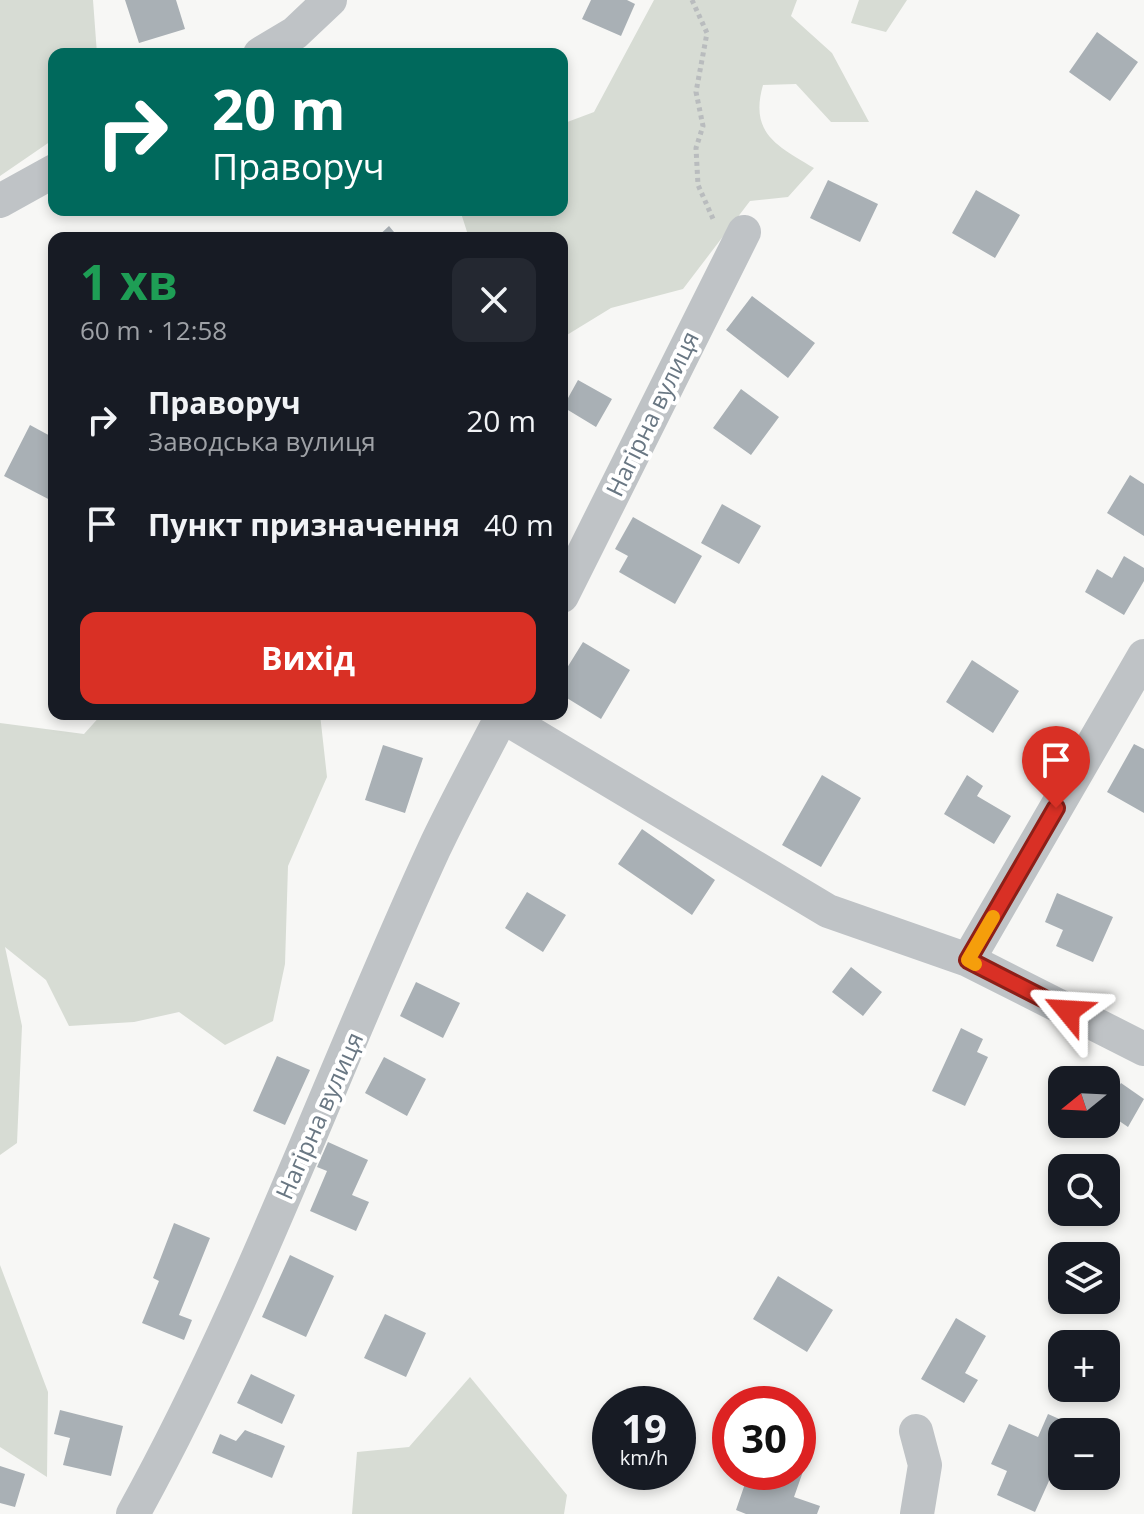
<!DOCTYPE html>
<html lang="uk">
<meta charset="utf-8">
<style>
body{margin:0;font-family:"Open Sans",sans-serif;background:#242831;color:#f1f3f6;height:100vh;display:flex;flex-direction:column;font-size:30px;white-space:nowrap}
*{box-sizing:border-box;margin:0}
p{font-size:26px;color:#9ea1a6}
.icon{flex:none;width:44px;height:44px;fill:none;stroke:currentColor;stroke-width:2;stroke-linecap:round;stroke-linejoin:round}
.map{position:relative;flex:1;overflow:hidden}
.sheet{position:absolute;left:48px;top:232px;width:520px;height:488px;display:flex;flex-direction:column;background:#171b24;border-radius:16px;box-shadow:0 4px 12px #0003}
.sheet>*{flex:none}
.top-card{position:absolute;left:48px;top:48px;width:520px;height:168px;border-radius:16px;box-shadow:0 4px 12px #0003;background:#00695c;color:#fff;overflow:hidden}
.needle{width:52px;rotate:252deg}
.controls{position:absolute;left:1048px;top:1066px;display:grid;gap:16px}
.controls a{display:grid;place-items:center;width:72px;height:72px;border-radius:16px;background:#171b24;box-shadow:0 4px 12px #0003;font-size:40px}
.speed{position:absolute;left:592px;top:1386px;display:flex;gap:16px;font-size:40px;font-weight:700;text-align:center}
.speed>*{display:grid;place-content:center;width:104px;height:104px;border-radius:50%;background:#171b24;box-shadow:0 4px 12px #0003;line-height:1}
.speed small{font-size:20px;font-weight:400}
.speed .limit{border:12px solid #d22;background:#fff;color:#111}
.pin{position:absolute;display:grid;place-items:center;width:68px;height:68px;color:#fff;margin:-82px -34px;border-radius:50% 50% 50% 0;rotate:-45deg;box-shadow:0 0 8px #0007}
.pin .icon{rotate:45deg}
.me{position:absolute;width:88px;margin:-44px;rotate:297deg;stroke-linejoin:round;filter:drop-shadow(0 0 6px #0008)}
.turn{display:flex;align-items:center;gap:28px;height:168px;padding:0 32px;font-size:36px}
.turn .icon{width:104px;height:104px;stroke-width:2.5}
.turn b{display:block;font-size:56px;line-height:68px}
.round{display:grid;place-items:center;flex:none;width:84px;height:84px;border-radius:16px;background:#242831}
.summary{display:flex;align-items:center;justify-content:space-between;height:136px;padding:0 32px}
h1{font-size:48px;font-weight:700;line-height:60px;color:#1e9e55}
.button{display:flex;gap:16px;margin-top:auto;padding:16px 32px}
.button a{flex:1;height:92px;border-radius:16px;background:#d93025;color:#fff;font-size:32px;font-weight:700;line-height:92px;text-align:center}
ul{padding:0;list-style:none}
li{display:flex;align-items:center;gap:24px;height:104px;padding:0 32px}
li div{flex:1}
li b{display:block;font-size:30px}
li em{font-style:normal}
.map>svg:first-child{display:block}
.green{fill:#d7dcd4}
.building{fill:#a9b0b5}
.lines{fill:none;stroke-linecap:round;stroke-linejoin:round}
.path{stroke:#b9bcbe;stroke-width:5;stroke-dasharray:4 4;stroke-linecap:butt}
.street{stroke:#bfc3c6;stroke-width:34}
.route-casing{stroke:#8d1f18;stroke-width:20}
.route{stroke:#d93025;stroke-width:14}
.slow{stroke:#f59e0b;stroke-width:14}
.labels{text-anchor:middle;stroke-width:8;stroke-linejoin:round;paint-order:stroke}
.street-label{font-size:24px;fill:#697783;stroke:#fff}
</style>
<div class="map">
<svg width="1144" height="1514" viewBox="0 0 1144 1514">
<rect width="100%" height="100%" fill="#f7f7f5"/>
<path class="green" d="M0,0H93L97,54H54V139L0,176Z
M654,0H797L791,16L832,53L869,122H831L796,84L763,85C749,134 778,146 814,168L788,197L750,201L683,289L611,308L562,338V238H469L460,210H562V124L594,112Z
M859,0H907L886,32L851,23Z
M102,714H320L327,777L288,866L285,964L273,1021L225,1045L179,1012L134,1022L69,1026L46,980L5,947L22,1026L17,1143L0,1155V723L84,734Z
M0,1265L48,1392L47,1477L0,1447Z
M470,1377L567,1495L564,1514H352L357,1452L409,1447Z"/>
<path class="building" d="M125,0H176L185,29L139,43Z
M591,0H627L635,4L621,36L582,19Z
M1097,32L1138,62L1110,101L1069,72Z
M828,180L878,204L860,242L810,218Z
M976,190L1020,215L995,258L952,233Z
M389,226L399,238H376Z
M752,296L815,343L788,378L726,330Z
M578,380L612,399L596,427L563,407Z
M741,389L779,417L751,455L713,428Z
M30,425L54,438V502L4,476Z
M1130,475L1144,484V536L1107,513Z
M722,504L761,526L739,564L701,543Z
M633,517L702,556L675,604L619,572L628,556L615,549Z
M1124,556L1144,568V581L1124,615L1085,592L1097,569L1112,578Z
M583,642L630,670L601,719L562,695V676Z
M972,660L1019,691L993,733L946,702Z
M1134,744L1144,749V813L1107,792Z
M383,745L423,758L405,813L365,800Z
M822,775L861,798L821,867L782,845Z
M967,775L983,786L977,796L1011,816L994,844L944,814Z
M642,829L715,880L692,915L618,864Z
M527,892L566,915L543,952L505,928Z
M1057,893L1113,917L1093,962L1056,946L1063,930L1045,922Z
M851,967L882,992L863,1016L832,992Z
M416,982L460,1003L443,1038L400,1016Z
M961,1028L983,1039L977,1052L988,1057L965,1106L932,1091Z
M277,1056L310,1070L285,1125L253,1111Z
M384,1057L426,1079L407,1116L365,1093Z
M1121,1083L1144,1099L1128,1127L1106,1112V1105Z
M328,1142L368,1160L352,1195L369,1202L356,1231L310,1211L327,1171L317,1167Z
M174,1223L210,1238L179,1315L192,1320L184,1340L142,1323L159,1281L153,1278Z
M290,1255L334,1276L306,1337L262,1317Z
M778,1276L833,1310L807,1352L753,1319Z
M385,1314L426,1333L406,1377L364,1358Z
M956,1318L986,1336L965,1373L978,1380L964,1403L921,1379Z
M251,1374L295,1395L282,1424L237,1403Z
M60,1410L123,1426L111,1476L63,1465L70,1438L54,1434Z
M1048,1414L1066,1422L1056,1444L1062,1446V1452L1035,1512L997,1495L1007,1471L991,1464L1009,1424L1038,1437Z
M245,1430L285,1446L272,1478L212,1453L220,1434L236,1441Z
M798,1442L812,1446L794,1497L820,1506L817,1514H746L736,1510L749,1472H798Z
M0,1466L25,1474L15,1507L0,1503Z"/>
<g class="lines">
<path class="path" d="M692,0L707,33L696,92L703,126L696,148L698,185L714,221"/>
<path class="street" d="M260,54L295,33L330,0
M0,201L54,171
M562,596L744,232
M502,716L828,911L968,960L1144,1049
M968,960L1144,656
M916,1431L925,1465L917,1514
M133,1514C251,1301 332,1070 434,849C455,804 480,759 503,714"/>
</g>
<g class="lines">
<defs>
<path id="route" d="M1056,808L968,960L1068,1011"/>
</defs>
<use href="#route" class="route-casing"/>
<use href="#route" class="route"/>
<path class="slow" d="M975,964L968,960L993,917"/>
</g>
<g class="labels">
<g class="street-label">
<text transform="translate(653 414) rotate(-64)" y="8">Нагірна вулиця</text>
<text transform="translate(320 1116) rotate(-66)" y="8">Нагірна вулиця</text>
</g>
</g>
</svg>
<div class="controls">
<a><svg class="needle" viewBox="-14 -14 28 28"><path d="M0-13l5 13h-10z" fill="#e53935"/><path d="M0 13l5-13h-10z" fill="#9ea1a6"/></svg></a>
<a><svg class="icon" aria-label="search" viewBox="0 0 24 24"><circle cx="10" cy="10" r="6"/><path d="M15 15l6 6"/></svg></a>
<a><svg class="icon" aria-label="layers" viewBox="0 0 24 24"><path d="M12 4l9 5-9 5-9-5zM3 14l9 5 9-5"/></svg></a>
<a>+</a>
<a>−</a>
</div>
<div class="speed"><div>19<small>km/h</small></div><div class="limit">30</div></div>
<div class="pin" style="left:1056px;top:808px;background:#d93025"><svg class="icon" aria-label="arrive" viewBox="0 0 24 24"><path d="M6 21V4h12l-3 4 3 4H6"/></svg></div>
<svg class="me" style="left:1068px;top:1011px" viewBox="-20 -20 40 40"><path d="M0-17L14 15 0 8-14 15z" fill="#d93025" stroke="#fff" stroke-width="4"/></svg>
<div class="top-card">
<div class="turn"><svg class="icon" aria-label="right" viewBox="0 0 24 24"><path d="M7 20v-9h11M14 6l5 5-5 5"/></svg><div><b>20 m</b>Праворуч</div></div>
</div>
<section class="sheet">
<div class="summary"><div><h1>1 хв</h1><p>60 m · 12:58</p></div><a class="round"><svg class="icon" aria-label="close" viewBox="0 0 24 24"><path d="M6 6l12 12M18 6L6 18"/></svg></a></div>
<ul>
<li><svg class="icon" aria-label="right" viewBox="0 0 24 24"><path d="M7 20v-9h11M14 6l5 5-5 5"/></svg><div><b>Праворуч</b><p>Заводська вулиця</p></div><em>20 m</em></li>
<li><svg class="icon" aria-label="arrive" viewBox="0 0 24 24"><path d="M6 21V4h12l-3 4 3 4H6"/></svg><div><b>Пункт призначення</b></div><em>40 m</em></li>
</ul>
<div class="button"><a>Вихід</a></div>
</section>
</div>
